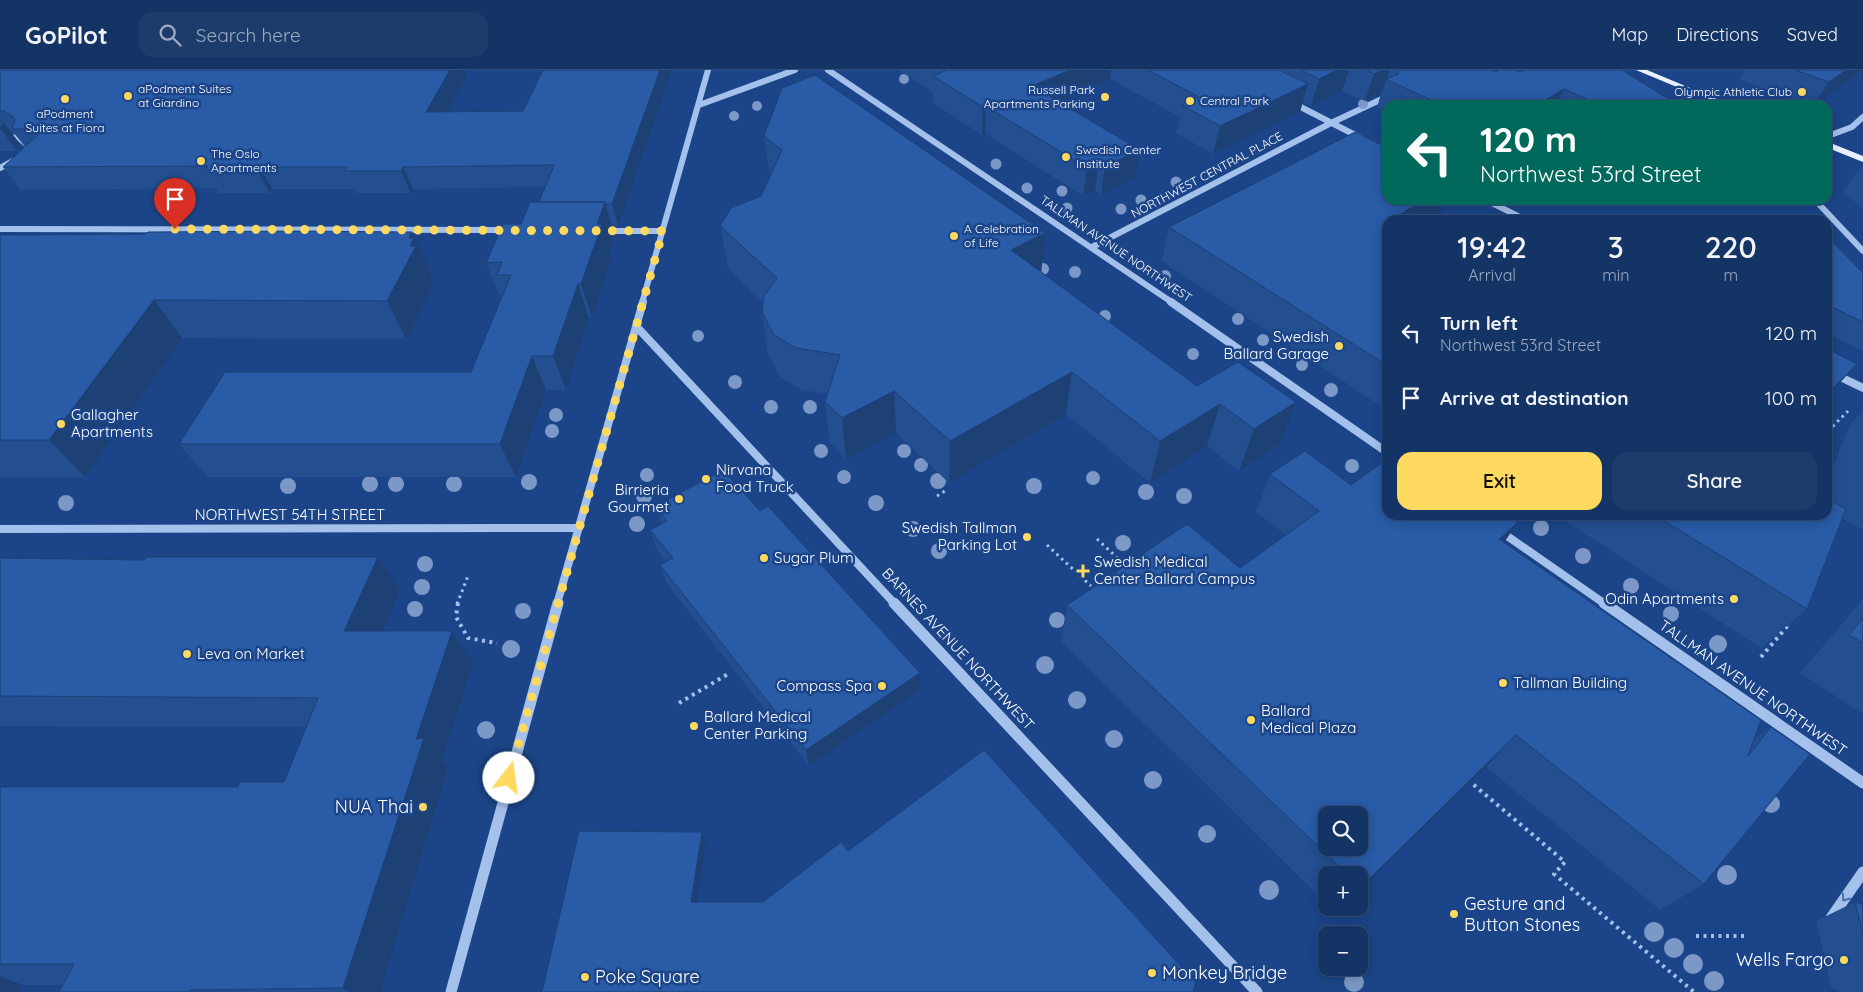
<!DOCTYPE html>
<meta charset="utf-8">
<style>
body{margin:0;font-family:Quicksand,sans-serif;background:#1d3c6c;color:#f1f3f6;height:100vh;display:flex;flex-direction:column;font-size:19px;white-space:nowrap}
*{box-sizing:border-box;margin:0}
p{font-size:16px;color:#9daabf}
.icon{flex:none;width:28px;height:28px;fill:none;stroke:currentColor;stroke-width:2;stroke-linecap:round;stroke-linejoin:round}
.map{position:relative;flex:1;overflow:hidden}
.drawer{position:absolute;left:1382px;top:145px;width:450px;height:305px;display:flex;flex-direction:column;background:#143466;border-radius:15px;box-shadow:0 2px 12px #0003,0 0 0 1px #334f7a}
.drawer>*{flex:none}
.hud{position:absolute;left:1382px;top:30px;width:450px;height:105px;border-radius:15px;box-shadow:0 2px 12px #0003,0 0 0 1px #334f7a;background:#00695c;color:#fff;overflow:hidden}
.buttons{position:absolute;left:1318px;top:736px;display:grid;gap:10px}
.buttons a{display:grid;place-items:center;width:50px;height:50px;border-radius:10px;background:#143466;box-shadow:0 2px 12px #0003,0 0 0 1px #334f7a;font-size:25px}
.pin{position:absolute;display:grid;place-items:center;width:42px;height:42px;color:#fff;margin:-51px -21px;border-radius:50% 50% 50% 0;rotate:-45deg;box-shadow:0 0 5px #0007}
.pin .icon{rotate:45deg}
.me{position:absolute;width:55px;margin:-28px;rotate:15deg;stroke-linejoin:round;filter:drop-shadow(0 0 4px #0008)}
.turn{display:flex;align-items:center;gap:18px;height:105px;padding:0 15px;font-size:22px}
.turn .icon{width:65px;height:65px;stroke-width:2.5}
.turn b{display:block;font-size:35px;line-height:42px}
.eta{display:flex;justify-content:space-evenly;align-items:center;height:85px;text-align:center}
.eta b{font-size:30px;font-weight:600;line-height:35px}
.cta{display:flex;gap:10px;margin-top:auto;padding:10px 15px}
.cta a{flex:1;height:58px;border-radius:15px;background:#fed960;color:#111;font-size:20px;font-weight:600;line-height:58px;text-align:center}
.cta a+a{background:#1d3c6c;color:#f1f3f6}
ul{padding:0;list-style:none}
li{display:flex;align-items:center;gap:15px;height:65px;padding:0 15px}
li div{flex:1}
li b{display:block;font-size:19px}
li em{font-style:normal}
header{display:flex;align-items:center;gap:30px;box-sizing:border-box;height:70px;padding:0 25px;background:#143466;border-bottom:1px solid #334f7a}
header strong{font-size:24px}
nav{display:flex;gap:28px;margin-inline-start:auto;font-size:18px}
.search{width:350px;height:45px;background:#1d3c6c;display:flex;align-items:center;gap:12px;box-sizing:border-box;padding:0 18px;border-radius:15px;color:#9daabf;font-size:19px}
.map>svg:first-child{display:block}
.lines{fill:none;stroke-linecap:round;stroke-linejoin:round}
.path-far2{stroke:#a4c1ec;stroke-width:2.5;stroke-dasharray:2 2.5;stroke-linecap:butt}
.path-far1{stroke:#a4c1ec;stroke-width:3;stroke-dasharray:2.5 4;stroke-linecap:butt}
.path{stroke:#a4c1ec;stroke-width:4;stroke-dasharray:3 4.5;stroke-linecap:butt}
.minor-far2{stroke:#a4c1ec;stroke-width:6}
.minor-far1{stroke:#a4c1ec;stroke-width:8}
.minor{stroke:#a4c1ec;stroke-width:11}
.major{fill:#e9f0ff;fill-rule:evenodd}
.tree{fill:#7b98c6}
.wall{fill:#234e90}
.shaded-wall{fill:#1d4075}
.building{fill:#295ba7;stroke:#1d4075;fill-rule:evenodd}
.oneway{stroke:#4b70ab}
.route{stroke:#fed960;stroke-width:9;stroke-dasharray:0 16.2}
.poi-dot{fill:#fed960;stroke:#1b4588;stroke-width:2}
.labels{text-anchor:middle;stroke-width:5;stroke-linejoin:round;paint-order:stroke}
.far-poi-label{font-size:12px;fill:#fff;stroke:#1b4588;text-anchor:start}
.far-street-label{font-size:12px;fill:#fff;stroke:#1b4588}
.poi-label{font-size:15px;fill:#fff;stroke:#1b4588;text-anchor:start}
.street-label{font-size:15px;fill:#fff;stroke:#1b4588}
.near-poi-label{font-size:18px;fill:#fff;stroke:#1b4588;text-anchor:start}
</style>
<header>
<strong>GoPilot</strong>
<div class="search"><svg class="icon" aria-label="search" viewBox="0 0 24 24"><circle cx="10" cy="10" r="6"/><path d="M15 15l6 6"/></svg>Search here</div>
<nav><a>Map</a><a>Directions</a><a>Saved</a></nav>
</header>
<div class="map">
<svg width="1863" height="922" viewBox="0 0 1863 922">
<rect width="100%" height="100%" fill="#1b4588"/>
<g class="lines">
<path class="path-far2" d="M1649,148L1651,150"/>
<path class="path-far1" d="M1828,361L1848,341
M937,426L945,421
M1097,469L1124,494
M1047,475L1091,516
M457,534L468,506"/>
<path class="path" d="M458,533L456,547L468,568L497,573
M1761,587L1790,553
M679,633L728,604
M1468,710L1565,792L1554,804L1694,922
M1696,866H1746"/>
<path class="minor-far2" d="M828,0L1173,233
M1291,32L1361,68
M699,35L795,0
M0,66L19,68L26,74
M1828,66L1852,57L1863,47
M0,98L15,90
M1486,130L1526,150
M1815,130L1863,181
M0,159L512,160
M603,161H663
M1092,177L1331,53L1384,28
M642,233L708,0"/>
<path class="minor-far1" d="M1171,232L1388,383
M636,256L895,534
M1828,301L1863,318
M0,459L579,458
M1500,461L1605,534
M557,534L643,232"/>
<path class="minor" d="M894,533L1257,922
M1604,533L1863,713
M1831,852V848L1863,802
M451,922L558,533"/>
<path class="major" d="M1636,0H1647L1731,35H1720Z
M1828,72L1863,86V92L1828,78Z"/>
</g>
<g class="tree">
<circle cx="904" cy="9" r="5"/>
<circle cx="1363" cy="34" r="5"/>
<circle cx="1067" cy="35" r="5"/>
<circle cx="757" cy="36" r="5"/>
<circle cx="734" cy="46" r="5"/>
<circle cx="996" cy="94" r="5.5"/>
<circle cx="1176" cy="112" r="5.5"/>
<circle cx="1027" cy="118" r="5.5"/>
<circle cx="1062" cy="121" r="5.5"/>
<circle cx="1141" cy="130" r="5.5"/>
<circle cx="1067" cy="138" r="5.5"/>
<circle cx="1121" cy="139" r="5.5"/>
<circle cx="1043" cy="199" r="6"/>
<circle cx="1075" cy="202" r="6"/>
<circle cx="1165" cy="206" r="6"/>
<circle cx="1105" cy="246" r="6"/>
<circle cx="1238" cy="249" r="6"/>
<circle cx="698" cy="266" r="6"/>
<circle cx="1263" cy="270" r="6"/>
<circle cx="1193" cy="284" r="6"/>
<circle cx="1302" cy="295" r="6"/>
<circle cx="735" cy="312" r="7"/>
<circle cx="1331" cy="320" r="7"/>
<circle cx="771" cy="337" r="7"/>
<circle cx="810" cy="337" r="7"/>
<circle cx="556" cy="345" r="7"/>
<circle cx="552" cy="361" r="7"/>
<circle cx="821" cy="381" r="7"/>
<circle cx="904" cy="381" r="7"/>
<circle cx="921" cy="395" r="7"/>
<circle cx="1352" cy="396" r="7"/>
<circle cx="647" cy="405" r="7"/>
<circle cx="844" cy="407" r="7"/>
<circle cx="1093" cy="408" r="7"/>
<circle cx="938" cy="411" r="8"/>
<circle cx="529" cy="412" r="8"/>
<circle cx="370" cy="414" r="8"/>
<circle cx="396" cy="414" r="8"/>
<circle cx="454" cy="414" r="8"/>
<circle cx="288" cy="416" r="8"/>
<circle cx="1034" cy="416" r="8"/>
<circle cx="1146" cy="422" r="8"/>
<circle cx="644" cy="426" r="8"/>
<circle cx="1184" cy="426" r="8"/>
<circle cx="66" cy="433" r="8"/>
<circle cx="876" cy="433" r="8"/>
<circle cx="637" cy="454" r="8"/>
<circle cx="1541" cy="458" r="8"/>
<circle cx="913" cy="459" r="8"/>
<circle cx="1123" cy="473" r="8"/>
<circle cx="939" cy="481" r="8"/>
<circle cx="1583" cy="486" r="8"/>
<circle cx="425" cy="494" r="8"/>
<circle cx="1631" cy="516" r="8"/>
<circle cx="422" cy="517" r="8"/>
<circle cx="415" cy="539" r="8"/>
<circle cx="523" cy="541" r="8"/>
<circle cx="1671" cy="544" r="8"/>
<circle cx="1057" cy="550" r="8"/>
<circle cx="1718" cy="574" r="9"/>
<circle cx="511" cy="579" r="9"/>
<circle cx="1045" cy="595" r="9"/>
<circle cx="1077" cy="630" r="9"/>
<circle cx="486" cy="660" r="9"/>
<circle cx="1114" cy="669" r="9"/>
<circle cx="1153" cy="710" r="9"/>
<circle cx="1771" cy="734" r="9"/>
<circle cx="1207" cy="764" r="9"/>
<circle cx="1727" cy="805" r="10"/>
<circle cx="1269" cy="820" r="10"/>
<circle cx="1654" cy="862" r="10"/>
<circle cx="1674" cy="878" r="10"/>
<circle cx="1693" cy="894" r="10"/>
<circle cx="1714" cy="911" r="10"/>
<circle cx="1354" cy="912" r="10"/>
</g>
<path class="wall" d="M0,0H465L467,5L447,42L523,41L672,0L618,156H612L615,166L610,181L612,188L592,248H589L566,320H546L516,407H207L179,374L471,302L502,227H500L486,193L521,154L539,132L545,117L413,119L411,123H356L354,119H272L270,123H218L216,118L21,120L3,97L25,77L14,63L11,62L20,74L17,81H0Z
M899,0H1492L1496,2H1520L1678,35H1388V42L1377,37L1381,24L1365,31L1342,21L1311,36L1302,32L1300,42L1213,84L1176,63L1180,47L1110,9L1058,31L1135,108L1101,125L1095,120L1083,126L985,63L982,65L933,33V22Z
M1745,0H1862L1815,35H1807L1739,9Z
M764,66L1041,202L1197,316L1296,332L1280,374L1239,401L1207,376L1150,413L1066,344L949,413L896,363L846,390L830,373L825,332L828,324L802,320L780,307L768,284L762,242L763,232L728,198L720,156L761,126L770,107Z
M1863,95V139L1843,121Z
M1439,147L1434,150H1388V341L1162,191L1169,157Z
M412,162L430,200L429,201L431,205V207L434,213L406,269L182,268L85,407L0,408V165Z
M1828,167L1863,203V281L1828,264Z
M1863,341V460L1842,448L1807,539L1761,578L1556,445H1828V409L1850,354Z
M1270,404L1351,415L1504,472L1753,670L1771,657L1704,814L1660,840L1486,697L1359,821V805H1326V833L1061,571L1067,535L1240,498L1286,465L1256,442Z
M656,436L760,441L920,603V620L809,696L667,514L660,495L666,492L657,480L650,460L662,454Z
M0,488L400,520L383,561H452L473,593L442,690L448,698L380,922H59L63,915H22L19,922H0V717H238L284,712L306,657L0,656Z
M1863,529V644L1800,603Z
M1855,832L1863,840V922H1841L1831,917L1816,851Z
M1331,838H1342L1336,843Z"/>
<path class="shaded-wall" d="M450,0H465L467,5L435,64L426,42Z
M660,0H672L618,156L612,134Z
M1070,0H1111L1110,9L1030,44L1032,16Z
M1337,0H1349L1342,21L1311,36L1319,9Z
M1383,0H1390L1381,24L1365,31L1374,4Z
M1846,0H1862L1815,35H1813L1829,12Z
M1308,14L1300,42L1213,84L1220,56Z
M1564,19L1556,35H1539L1540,33Z
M1533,30L1531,35H1523Z
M986,36L985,63L982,65L983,37Z
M3,52L20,74L17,81L1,59Z
M1140,80L1135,108L1101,125L1105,96Z
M1099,92L1095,120L1083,126L1087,98Z
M260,97L272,119L270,123L257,100Z
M403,97L413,119L411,123L401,101Z
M1424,130H1447L1439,147L1434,150H1397L1399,145Z
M605,132L615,166L610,181L612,188L592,248L581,214L597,154Z
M412,162L430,200L429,201L431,205V207L434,213L406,269L387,231L410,176L409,168Z
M1045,163L1041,205L1011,180Z
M578,214L589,248L566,320L553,286Z
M154,230L182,268L85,407L49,370Z
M532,286L546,320L516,407L500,374Z
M1857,294L1828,326V323Z
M1072,302L1066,344L949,413L950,371Z
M894,321L896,363L846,390L842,348Z
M1296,332L1280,374L1239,401L1254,359Z
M1220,334L1207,376L1150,413L1160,371Z
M1518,452L1493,489L1499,469Z
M378,487L400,520L370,593L344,561Z
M452,561L473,593L442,690L448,698L380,922H350L343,918L416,669Z
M920,603V620L809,696L806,680Z
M1516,665L1486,697L1359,821V819L1361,817Z
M702,762L706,772L696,840L691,832Z
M0,906L22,915L19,922H0Z"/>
<path class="building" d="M0,0H450L426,42L523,41L543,0H660L612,134H605V132H539L554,95L403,97L401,101H345L347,97H260L257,100H205L208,96L3,97L41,62H32L35,59H12L15,50L12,46L4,41H0Z
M943,0H1070L1032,16L1140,80L1105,96L1099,92L1087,98L986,36L983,37L933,6L945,1Z
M1148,0H1279L1308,14L1220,56L1182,35L1199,27Z
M1301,0H1337L1319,9Z
M1366,0H1383L1374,4Z
M1399,0H1492L1496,2L1498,0H1515L1520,2L1524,0H1622L1678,35H1600L1564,19L1540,33L1533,30L1523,35H1442L1386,9L1398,4Z
M1795,0H1846L1829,12Z
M815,5L1045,163L1011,180L1197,316L1238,292L1296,332L1254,359L1220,334L1160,371L1072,302L950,371L894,321L842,348L825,332L840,285L796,278L774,265L762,242L764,226L777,208L720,156L731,138L761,126L782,80L764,66L782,18Z
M0,51L3,52L1,59H0Z
M1355,62L1388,78V130H1424L1399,145L1408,150H1388V296L1169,157Z
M530,132H605L597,154H602L581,214H578L553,286H532L500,374H179L225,302H471L511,205H497L502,192L486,193L503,154H521Z
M298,161L412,162L409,168H414L410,176H416L387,231L154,230L49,370H0V165L146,164L148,162Z
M1828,167L1863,203V252L1828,235Z
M1828,279L1857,294L1828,323Z
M1305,381L1351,415L1386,390L1388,391V445H1508L1518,452L1499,469L1761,650L1748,686L1771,657L1810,684L1704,814L1516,665L1361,817L1359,815V805H1348L1067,535L1187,454L1240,498L1319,441L1270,404ZM1326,745H1359V778H1326Z
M723,400L760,441L768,436L920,603L806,680L660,495L673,488L650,460L667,451L656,436Z
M1828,429L1846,439L1807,539L1655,445H1828Z
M146,487H378L344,561H452L416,669L424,668L343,918L190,920V922H59L74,894H0V717H238L240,712H284L318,628L0,626V488L144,490Z
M1863,548V573L1849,565Z
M984,680L1196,913L1193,922H542L579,761L702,762L691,832H763L841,772L848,781Z
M1855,832L1862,834L1863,840V864Z"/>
<defs><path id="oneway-chevron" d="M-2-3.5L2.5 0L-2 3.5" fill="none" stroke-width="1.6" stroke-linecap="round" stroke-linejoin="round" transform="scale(1.25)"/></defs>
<use class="oneway" href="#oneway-chevron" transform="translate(1845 828) rotate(125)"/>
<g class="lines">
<path class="route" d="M175,159L663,161L509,708"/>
</g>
<g class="poi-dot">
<circle cx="1802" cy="22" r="5"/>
<circle cx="128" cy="26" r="5"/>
<circle cx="1105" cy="27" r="5"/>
<circle cx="65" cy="29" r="5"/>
<circle cx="1190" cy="31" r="5"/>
<circle cx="1066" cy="87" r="5"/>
<circle cx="201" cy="91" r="5"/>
<circle cx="954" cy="166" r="5"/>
<circle cx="1339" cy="276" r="5"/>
<circle cx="61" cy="354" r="5"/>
<circle cx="706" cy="409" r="5"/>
<circle cx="679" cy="429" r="5"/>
<circle cx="1027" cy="467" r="5"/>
<circle cx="764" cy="488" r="5"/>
<path d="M1080.5 493.5h5v5h5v5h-5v5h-5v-5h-5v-5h5z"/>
<circle cx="1734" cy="529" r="5"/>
<circle cx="187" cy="584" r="5"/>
<circle cx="1503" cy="613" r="5"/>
<circle cx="882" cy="616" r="5"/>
<circle cx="1251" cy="650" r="5"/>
<circle cx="694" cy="656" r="5"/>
<circle cx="423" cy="737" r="5"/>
<circle cx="1454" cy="844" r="5"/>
<circle cx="1844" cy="890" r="5"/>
<circle cx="1152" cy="903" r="5"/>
<circle cx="585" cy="907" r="5"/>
</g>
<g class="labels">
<g class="far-poi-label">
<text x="138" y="23">aPodment Suites<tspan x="138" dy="14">at Giardino</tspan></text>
<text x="1095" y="24" text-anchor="end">Russell Park<tspan x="1095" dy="14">Apartments Parking</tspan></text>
<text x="1792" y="26" text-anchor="end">Olympic Athletic Club</text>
<text x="1200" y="35">Central Park</text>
<text x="65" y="48" text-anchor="middle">aPodment<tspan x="65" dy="14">Suites at Fiora</tspan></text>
<text x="1076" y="84">Swedish Center<tspan x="1076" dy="14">Institute</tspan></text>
<text x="211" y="88">The Oslo<tspan x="211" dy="14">Apartments</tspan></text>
<text x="964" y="163">A Celebration<tspan x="964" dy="14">of Life</tspan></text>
</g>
<g class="far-street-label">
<text transform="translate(1207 105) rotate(-28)" y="4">NORTHWEST CENTRAL PLACE</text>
<text transform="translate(1116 179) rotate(34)" y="4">TALLMAN AVENUE NORTHWEST</text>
</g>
<g class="poi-label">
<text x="1329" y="272" text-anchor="end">Swedish<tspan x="1329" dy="17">Ballard Garage</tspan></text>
<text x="71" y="350">Gallagher<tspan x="71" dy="17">Apartments</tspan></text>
<text x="716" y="405">Nirvana<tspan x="716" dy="17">Food Truck</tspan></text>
<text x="669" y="425" text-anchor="end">Birrieria<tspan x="669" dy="17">Gourmet</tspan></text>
<text x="1017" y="463" text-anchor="end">Swedish Tallman<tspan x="1017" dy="17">Parking Lot</tspan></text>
<text x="774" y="493">Sugar Plum</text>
<text x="1094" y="497">Swedish Medical<tspan x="1094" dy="17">Center Ballard Campus</tspan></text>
<text x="1724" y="534" text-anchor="end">Odin Apartments</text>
<text x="197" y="589">Leva on Market</text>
<text x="1513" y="618">Tallman Building</text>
<text x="872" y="621" text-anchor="end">Compass Spa</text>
<text x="1261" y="646">Ballard<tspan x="1261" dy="17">Medical Plaza</tspan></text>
<text x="704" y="652">Ballard Medical<tspan x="704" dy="17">Center Parking</tspan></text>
</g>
<g class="street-label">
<text x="290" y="450">NORTHWEST 54TH STREET</text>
<text transform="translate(958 579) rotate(47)" y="5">BARNES AVENUE NORTHWEST</text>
<text transform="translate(1753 618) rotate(35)" y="5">TALLMAN AVENUE NORTHWEST</text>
</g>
<g class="near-poi-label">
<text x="413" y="743" text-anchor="end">NUA Thai</text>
<text x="1464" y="840">Gesture and<tspan x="1464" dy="21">Button Stones</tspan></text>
<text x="1834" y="896" text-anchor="end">Wells Fargo</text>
<text x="1162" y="909">Monkey Bridge</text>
<text x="595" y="913">Poke Square</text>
</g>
</g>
</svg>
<div class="buttons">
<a><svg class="icon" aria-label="search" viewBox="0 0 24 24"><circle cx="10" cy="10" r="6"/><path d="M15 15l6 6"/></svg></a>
<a>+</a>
<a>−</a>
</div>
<div class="pin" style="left:175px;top:159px;background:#d93025"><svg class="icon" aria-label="arrive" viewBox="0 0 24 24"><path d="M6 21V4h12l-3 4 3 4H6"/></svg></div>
<svg class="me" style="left:509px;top:708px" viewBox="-20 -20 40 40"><circle r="19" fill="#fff"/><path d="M0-13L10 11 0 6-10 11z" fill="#fed960"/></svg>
<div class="hud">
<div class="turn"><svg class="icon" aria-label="left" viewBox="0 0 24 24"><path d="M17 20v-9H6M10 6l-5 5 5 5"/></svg><div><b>120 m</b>Northwest 53rd Street</div></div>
</div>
<section class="drawer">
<div class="eta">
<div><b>19:42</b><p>Arrival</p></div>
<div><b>3</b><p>min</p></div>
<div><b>220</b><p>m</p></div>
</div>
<ul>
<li><svg class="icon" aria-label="left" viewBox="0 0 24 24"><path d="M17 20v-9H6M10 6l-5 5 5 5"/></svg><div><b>Turn left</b><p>Northwest 53rd Street</p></div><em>120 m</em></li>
<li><svg class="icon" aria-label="arrive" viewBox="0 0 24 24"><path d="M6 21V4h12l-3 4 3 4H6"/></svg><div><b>Arrive at destination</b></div><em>100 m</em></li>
</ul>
<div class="cta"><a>Exit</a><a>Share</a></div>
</section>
</div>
